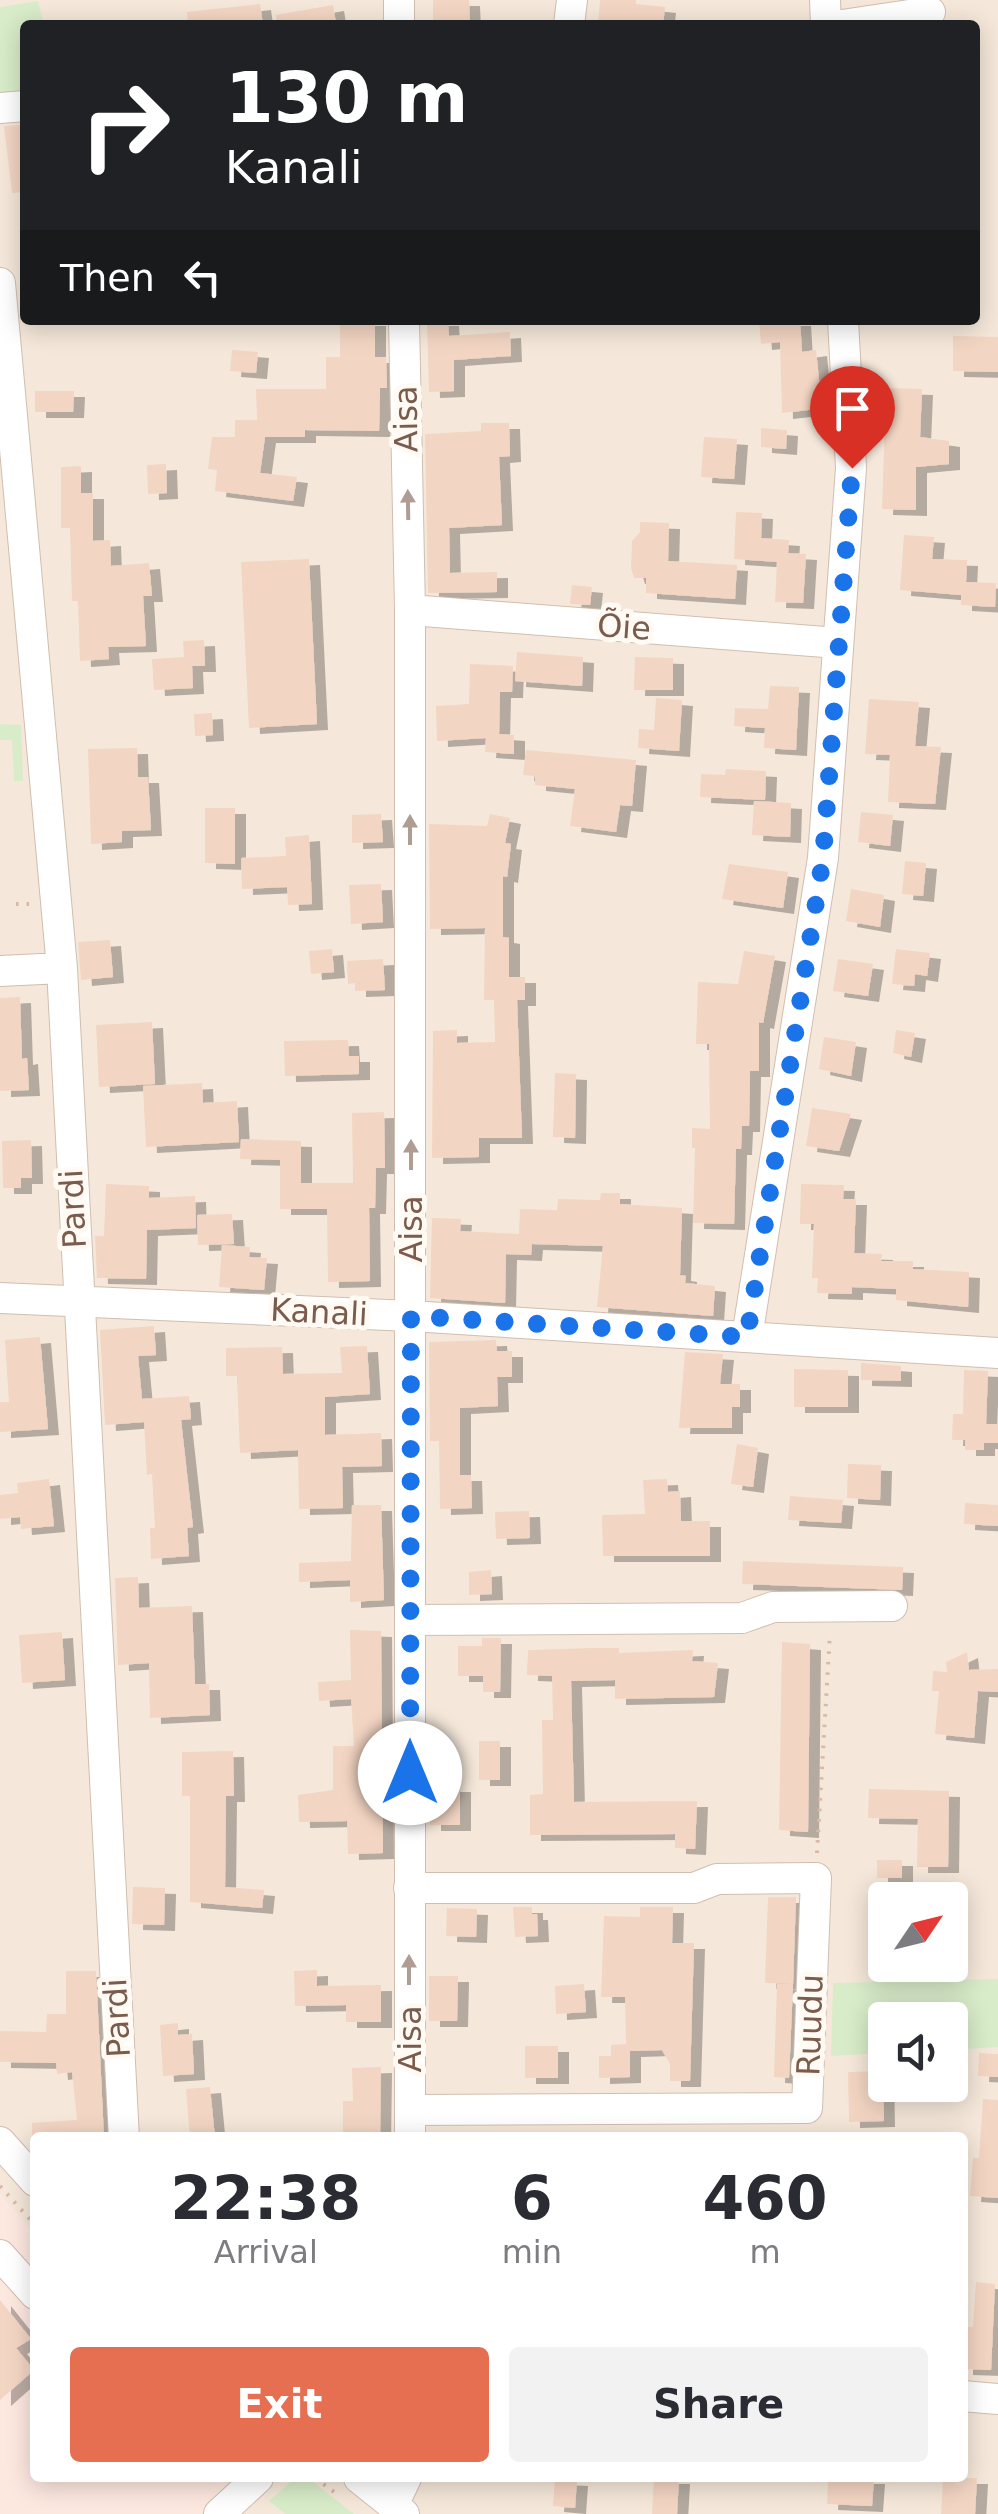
<!DOCTYPE html>
<meta charset="utf-8">
<style>
body{margin:0;font-family:"DejaVu Sans",sans-serif;background:#f2f2f3;color:#2b2b33;height:100vh;display:flex;flex-direction:column;font-size:38px;white-space:nowrap}
*{box-sizing:border-box;margin:0}
p{font-size:32px;color:#7c7c81}
.icon{flex:none;width:55px;height:55px;fill:none;stroke:currentColor;stroke-width:2;stroke-linecap:round;stroke-linejoin:round}
.map{position:relative;flex:1;overflow:hidden}
.sheet{position:absolute;left:30px;top:2132px;width:938px;height:350px;display:flex;flex-direction:column;background:#fff;border-radius:10px;box-shadow:0 5px 25px #0003}
.sheet>*{flex:none}
.banner{position:absolute;left:20px;top:20px;width:960px;height:305px;border-radius:10px;box-shadow:0 5px 25px #0003;background:#202124;color:#fff;overflow:hidden}
.needle{width:65px;rotate:55deg}
.controls{position:absolute;left:868px;top:1882px;display:grid;gap:20px}
.controls a{display:grid;place-items:center;width:100px;height:100px;border-radius:10px;background:#fff;box-shadow:0 5px 25px #0003;font-size:50px}
.pin{position:absolute;display:grid;place-items:center;width:85px;height:85px;color:#fff;margin:-102px -42px;border-radius:50% 50% 50% 0;rotate:-45deg;box-shadow:0 0 10px #0007}
.pin .icon{rotate:45deg}
.me{position:absolute;width:110px;margin:-55px;rotate:0deg;stroke-linejoin:round;filter:drop-shadow(0 0 8px #0008)}
.turn{display:flex;align-items:center;gap:35px;height:210px;padding:0 40px;font-size:45px}
.turn .icon{width:130px;height:130px;stroke-width:2.5}
.turn b{display:block;font-size:70px;line-height:85px}
.then{display:flex;align-items:center;height:95px;padding:0 40px;background:#0003;gap:20px;font-size:38px}
.eta{display:flex;justify-content:space-evenly;align-items:center;height:170px;text-align:center}
.eta b{font-size:60px;font-weight:700;line-height:70px}
.action{display:flex;gap:20px;margin-top:auto;padding:20px 40px}
.action a{flex:1;height:115px;border-radius:10px;background:#e76f51;color:#fff;font-size:40px;font-weight:700;line-height:115px;text-align:center}
.action a+a{background:#f2f2f3;color:#2b2b33}
.map>svg:first-child{display:block}
.residential{fill:#f5e8da;fill-rule:evenodd}
.commercial{fill:#fde8e0}
.green{fill:#d8ecc9}
.building{fill:#f3d5c3;filter:url(#shadow)}
.lines{fill:none;stroke-linecap:round;stroke-linejoin:round}
.minor-casing{stroke:#d1beb0;stroke-width:32}
.path{stroke:#d9b8a5;stroke-width:4;stroke-dasharray:2.5 8;stroke-linecap:butt}
.minor{stroke:#fff;stroke-width:30}
.oneway{fill:#af9d94}
.route{stroke:#1a73e8;stroke-width:18;stroke-dasharray:0 32.4}
.labels{text-anchor:middle;stroke-width:10;stroke-linejoin:round;paint-order:stroke}
.street-label{font-size:32px;fill:#7a5c4d;stroke:#fffaf3}
</style>
<div class="map">
<svg width="998" height="2514" viewBox="0 0 998 2514">
<defs>
<filter id="shadow"><feDropShadow dx="11" dy="6" stdDeviation="0" flood-color="#0004"/></filter>
</defs>
<rect width="100%" height="100%" fill="#fdf6ec"/>
<path class="residential" d="M0,0H998V2514H200L242,2478H962V2138H35V2234L0,2195ZM25,25H975V320H25ZM885,1900H950V1965H885ZM885,2020H950V2085H885Z"/>
<path class="commercial" d="M0,2195L35,2234V2478H242L200,2514H0Z"/>
<path class="green" d="M38,1L44,25H25V93L0,96V7Z
M0,724L21,725L23,781H14L12,740H0Z
M998,1979V2047L950,2050V2020H885V2053L831,2056L833,1983Z
M295,2478H308L354,2514H285L269,2501Z"/>
<path class="building" d="M433,0H469L470,24L433,25Z
M600,0H636V4L665,7L663,25H598Z
M260,4L263,25H188L187,12Z
M333,5L336,23L277,25L276,15Z
M25,125V192L12,193L4,126Z
M340,320H375V357H386L387,388H380L379,431L305,430V437H265L260,473L297,477L293,501L215,491L217,470L208,469L212,437H235V420H257L256,389H326V357H340Z
M427,320H448L449,336L510,332L511,356L454,360V391L429,392Z
M759,320H800L802,352L816,350L821,399L816,400L817,409L782,413L780,342L761,344Z
M953,336L998,337V372L953,371Z
M232,350L258,352L256,373L230,371Z
M886,388L922,389L920,437L949,441V464L916,467V510L882,509Z
M35,391H74L73,412H35Z
M481,423H509L510,456L499,457L502,525L449,528L450,573L497,572V592L428,593L425,434L481,431Z
M761,428L787,430L786,449L761,447Z
M704,437L737,439L734,479L701,477Z
M166,464L167,493L148,494L147,465Z
M81,466V493H93V541L110,540L111,566L149,563L152,596H143L146,646L108,647L109,659L80,661L78,601H72L70,528H61V467Z
M736,512L762,513L761,538L789,540L788,553L806,554L803,603L775,602L777,562L734,559Z
M640,522L669,523L668,561L737,565L735,599L646,593V578H634L631,568L632,541L640,532Z
M904,535L934,537L932,559L967,560L966,582L996,583L995,607L961,605V595L900,590Z
M309,559L317,724L249,728L241,562Z
M572,585L592,587L590,605L570,604Z
M204,640L205,666H192L193,688L154,690L152,659L184,657L183,641Z
M517,652L583,657L582,686L515,681Z
M635,657L673,658V690H634Z
M470,664L513,666L512,692H500L499,734L514,735V754L485,752L486,738L437,741L436,706L469,704Z
M770,686L799,687L796,750L764,748L765,728L734,726L735,708L768,709Z
M656,698L682,700L679,751L638,748L639,729L654,730Z
M869,699L919,702L915,746L941,747L935,804L888,802L890,755L865,754Z
M212,713L213,735L195,736L194,714Z
M137,748L138,777H148L151,830L122,831V842L91,844L88,749Z
M526,750L636,760L632,806L620,805L616,832L570,826L575,789L535,785V776L523,775Z
M726,769L766,771L765,800L700,797L701,774L725,775Z
M754,801L791,803L790,837L752,835Z
M205,808H235V864L205,863Z
M861,812L893,815L890,846L858,842Z
M381,814L383,842L352,843V815Z
M490,814L510,818L505,843L511,844L507,877L503,876V937L509,938V977H525V1000H517L522,1138H479V1157L432,1158L433,1031L457,1030V1043L495,1042L494,1000H484L485,928L430,929L429,824L487,826Z
M309,835L312,904L288,905L287,887L242,889L241,858L286,856L285,837Z
M905,861L926,863L923,896L902,894Z
M729,864L788,872L783,908L722,899Z
M381,884L383,922L351,924L349,885Z
M851,889L884,895L880,927L846,921Z
M110,940L113,977L81,980L78,942Z
M332,949L334,972L311,974L309,951Z
M896,949L930,953L927,976L915,974L914,986L892,984Z
M744,951L775,956L763,1023L759,1022V1071H750L749,1126H742L741,1149H736L734,1224L693,1223L695,1148H692V1128L710,1129L709,1044H696L698,982L738,984Z
M383,959L385,990L355,991V983L348,984L347,961Z
M838,959L873,964L868,996L833,991Z
M20,997L22,1059L27,1058L29,1090L0,1091V998Z
M152,1022L155,1084L99,1087L96,1025Z
M896,1030L915,1033L911,1057L893,1053Z
M824,1037L856,1042L851,1076L819,1069Z
M348,1040L349,1056H359V1074L285,1076L284,1041Z
M555,1073L576,1074L575,1138L553,1137Z
M202,1083L203,1103L237,1101L239,1142L146,1147L143,1086Z
M812,1108L851,1114L839,1151L806,1146Z
M384,1112L385,1168H376L375,1208H369L370,1281L328,1282L327,1209H280V1160L240,1159L241,1139L301,1141V1183H353L352,1113Z
M31,1140L32,1178H21V1188H3L2,1141Z
M106,1184L149,1186V1198L195,1196L196,1228L147,1230L146,1279L97,1278L95,1236H104Z
M801,1184L844,1185L843,1199H856L854,1253L882,1254L881,1261H913V1269L969,1272L968,1307L896,1300V1289L852,1287V1294L817,1293L818,1278H812L814,1224H800Z
M601,1193H620V1204L682,1208L680,1275L686,1276L685,1283L715,1286L713,1316L597,1307L603,1246L532,1244L531,1255L506,1254L505,1303L430,1298L432,1218L461,1219L460,1231L519,1234L520,1209L557,1210L558,1199L600,1200Z
M232,1214L234,1244L198,1245L197,1215Z
M222,1245L250,1247L249,1257L267,1258L264,1290L219,1287Z
M154,1326L156,1355L138,1356L142,1399L189,1396L191,1419L181,1420L193,1527L187,1528L189,1556L151,1559L150,1528H155L152,1474L147,1475L144,1422L105,1425L100,1330Z
M40,1337L48,1429L0,1432V1402H9L5,1340Z
M496,1340L497,1351H512V1377H497L498,1406L460,1408V1475H471L472,1508L440,1509L439,1441H430L429,1342Z
M367,1346L370,1394L325,1397V1435L381,1433L382,1466L342,1467L343,1508L299,1509L298,1450L240,1453L237,1376H226V1348L282,1347L283,1374L342,1373L340,1347Z
M685,1352L723,1354L720,1384H740V1407H732V1428H679Z
M861,1363L901,1366V1381L861,1380Z
M794,1369L848,1370V1407H794Z
M964,1370L988,1371L986,1424H998V1443H984V1450H965V1440H952L953,1414H963Z
M737,1444L758,1448L753,1487L731,1484Z
M848,1464L881,1465L880,1500L847,1498Z
M49,1479L54,1526L21,1529L20,1517L0,1519V1495L18,1493L17,1483Z
M667,1479L668,1492L680,1491L681,1521H710V1556H603L602,1515L645,1514L643,1480Z
M790,1496L843,1500L841,1523L788,1520Z
M965,1503L998,1505V1526L964,1524Z
M352,1505H381L384,1600L350,1602V1580L299,1582V1563L351,1561Z
M529,1511L530,1538L496,1539L495,1512Z
M743,1561L903,1567L902,1590L742,1584Z
M491,1570L492,1594L469,1595V1572Z
M138,1577L139,1608L192,1606L195,1684H209L210,1715L150,1718L149,1663L118,1665L115,1578Z
M350,1630L381,1631L383,1853L348,1854L347,1821L299,1822L298,1795L333,1790V1746H354L351,1699L319,1701L318,1682L351,1680Z
M62,1632L65,1680L22,1683L19,1635Z
M482,1638H501L500,1692H483V1676H458V1646H482Z
M782,1642L810,1644L808,1832L779,1830Z
M593,1648H619V1653L693,1650L692,1661L718,1663L714,1697L615,1699V1680L571,1681L574,1802L697,1801L695,1849L675,1848V1834L530,1835V1795L543,1794L542,1720H553L552,1676L527,1675L528,1650Z
M967,1652L969,1670L998,1669V1692L978,1691L974,1738L935,1734L939,1691H932L933,1671L947,1672L946,1662Z
M479,1741H500V1780H479Z
M233,1751L234,1796H226L225,1887L264,1890L262,1908L190,1902V1796H182V1752Z
M430,1786H460V1825H430Z
M869,1789L949,1791L948,1867H917L918,1819L868,1818Z
M877,1860H902V1878H877Z
M133,1887L165,1888L164,1925L132,1924Z
M768,1897H796L793,1984L765,1983Z
M513,1907H532V1914H537L538,1936L515,1937Z
M640,1907H673L672,1943H694L690,2081H670V2064L662,2050L630,2051V2077L599,2078V2056H611V2045L626,2044L625,1997H601L604,1916L640,1917Z
M447,1908L477,1909L476,1937L446,1936Z
M317,1970V1986L381,1985V2022H346V2005L295,2006L294,1971Z
M66,1971H96L104,2138H32V2123L77,2120L72,2072L57,2074L56,2063L0,2062V2031L46,2032L47,2014H66Z
M429,1976H458L457,2021H429Z
M584,1984L586,2012L556,2014L555,1986Z
M777,1984H793L789,2078L774,2077Z
M178,2023V2035L192,2034L194,2074L163,2076L160,2025Z
M525,2046H558V2078H525Z
M979,2053L998,2054V2077L978,2076Z
M381,2067L380,2138H343V2101H353L352,2068Z
M883,2071L884,2121L849,2122L848,2072Z
M210,2087L215,2138H190L186,2089Z
M983,2099L998,2100V2198L970,2196L973,2158H979Z
M976,2282L995,2284L991,2370L962,2369V2327H973Z
M0,2300L31,2339L16,2348L34,2370L0,2400Z
M654,2478H679L677,2514H652Z
M834,2478H874L872,2506L827,2504L828,2480Z
M943,2478H977L975,2514H941Z
M555,2479L577,2480L575,2508L553,2506Z"/>
<g class="lines">
<defs>
<path id="minor" d="M399,0V25
M825,0L826,25
M569,25L572,0
M842,25L930,12
M0,108L25,106
M0,283L62,968L124,2138
M404,320L410,610V2138
M410,610L838,643
M0,971L62,968
M0,1298L411,1316L998,1353
M747,1337L823,858L851,468L843,320
M411,1620L742,1618L773,1607L892,1606
M409,1888H694L717,1879L816,1878L807,2108L410,2110
M0,2142L35,2181
M0,2255L35,2294
M962,2396L998,2399
M359,2478L404,2514
M393,2505L406,2478
M219,2514L258,2478"/>
</defs>
<use href="#minor" class="minor-casing"/>
<path class="path" d="M16,904H32
M817,1853L830,1633
M0,2186L35,2225
M315,2478L334,2492"/>
<use href="#minor" class="minor"/>
</g>
<defs><path id="oneway-solid" d="M-6-.8H1V-3.2L6.5 0L1 3.2V.8H-6Z" transform="scale(2.5)"/></defs>
<g class="oneway">
<use href="#oneway-solid" transform="translate(408 505) rotate(-91)"/>
<use href="#oneway-solid" transform="translate(410 830) rotate(-90)"/>
<use href="#oneway-solid" transform="translate(411 1155) rotate(-90)"/>
<use href="#oneway-solid" transform="translate(409 1970) rotate(-90)"/>
</g>
<g class="lines">
<path class="route" d="M410,1773L411,1316L747,1337L823,858L852,468"/>
</g>
<g class="labels">
<g class="street-label">
<text transform="translate(406 419) rotate(-91)" y="11">Aisa</text>
<text transform="translate(624 627) rotate(4)" y="11">Õie</text>
<text transform="translate(73 1209) rotate(-93)" y="11">Pardi</text>
<text transform="translate(411 1229) rotate(-90)" y="11">Aisa</text>
<text transform="translate(319 1312) rotate(3)" y="11">Kanali</text>
<text transform="translate(117 2018) rotate(-93)" y="11">Pardi</text>
<text transform="translate(810 2025) rotate(-88)" y="11">Ruudu</text>
<text transform="translate(410 2039) rotate(-90)" y="11">Aisa</text>
</g>
</g>
</svg>
<div class="controls">
<a><svg class="needle" viewBox="-14 -14 28 28"><path d="M0-13l5 13h-10z" fill="#e53935"/><path d="M0 13l5-13h-10z" fill="#7c7c81"/></svg></a>
<a><svg class="icon" aria-label="sound" viewBox="0 0 24 24"><path d="M4 9h4l5-4v14l-5-4H4zM17 9q2 3 0 6"/></svg></a>
</div>
<div class="pin" style="left:852px;top:468px;background:#d93025"><svg class="icon" aria-label="arrive" viewBox="0 0 24 24"><path d="M6 21V4h12l-3 4 3 4H6"/></svg></div>
<svg class="me" style="left:410px;top:1773px" viewBox="-20 -20 40 40"><circle r="19" fill="#fff"/><path d="M0-13L10 11 0 6-10 11z" fill="#1a73e8"/></svg>
<div class="banner">
<div class="turn"><svg class="icon" aria-label="right" viewBox="0 0 24 24"><path d="M7 20v-9h11M14 6l5 5-5 5"/></svg><div><b>130 m</b>Kanali</div></div>
<div class="then">Then<svg class="icon" aria-label="left" viewBox="0 0 24 24"><path d="M17 20v-9H6M10 6l-5 5 5 5"/></svg></div>
</div>
<section class="sheet">
<div class="eta">
<div><b>22:38</b><p>Arrival</p></div>
<div><b>6</b><p>min</p></div>
<div><b>460</b><p>m</p></div>
</div>
<div class="action"><a>Exit</a><a>Share</a></div>
</section>
</div>
